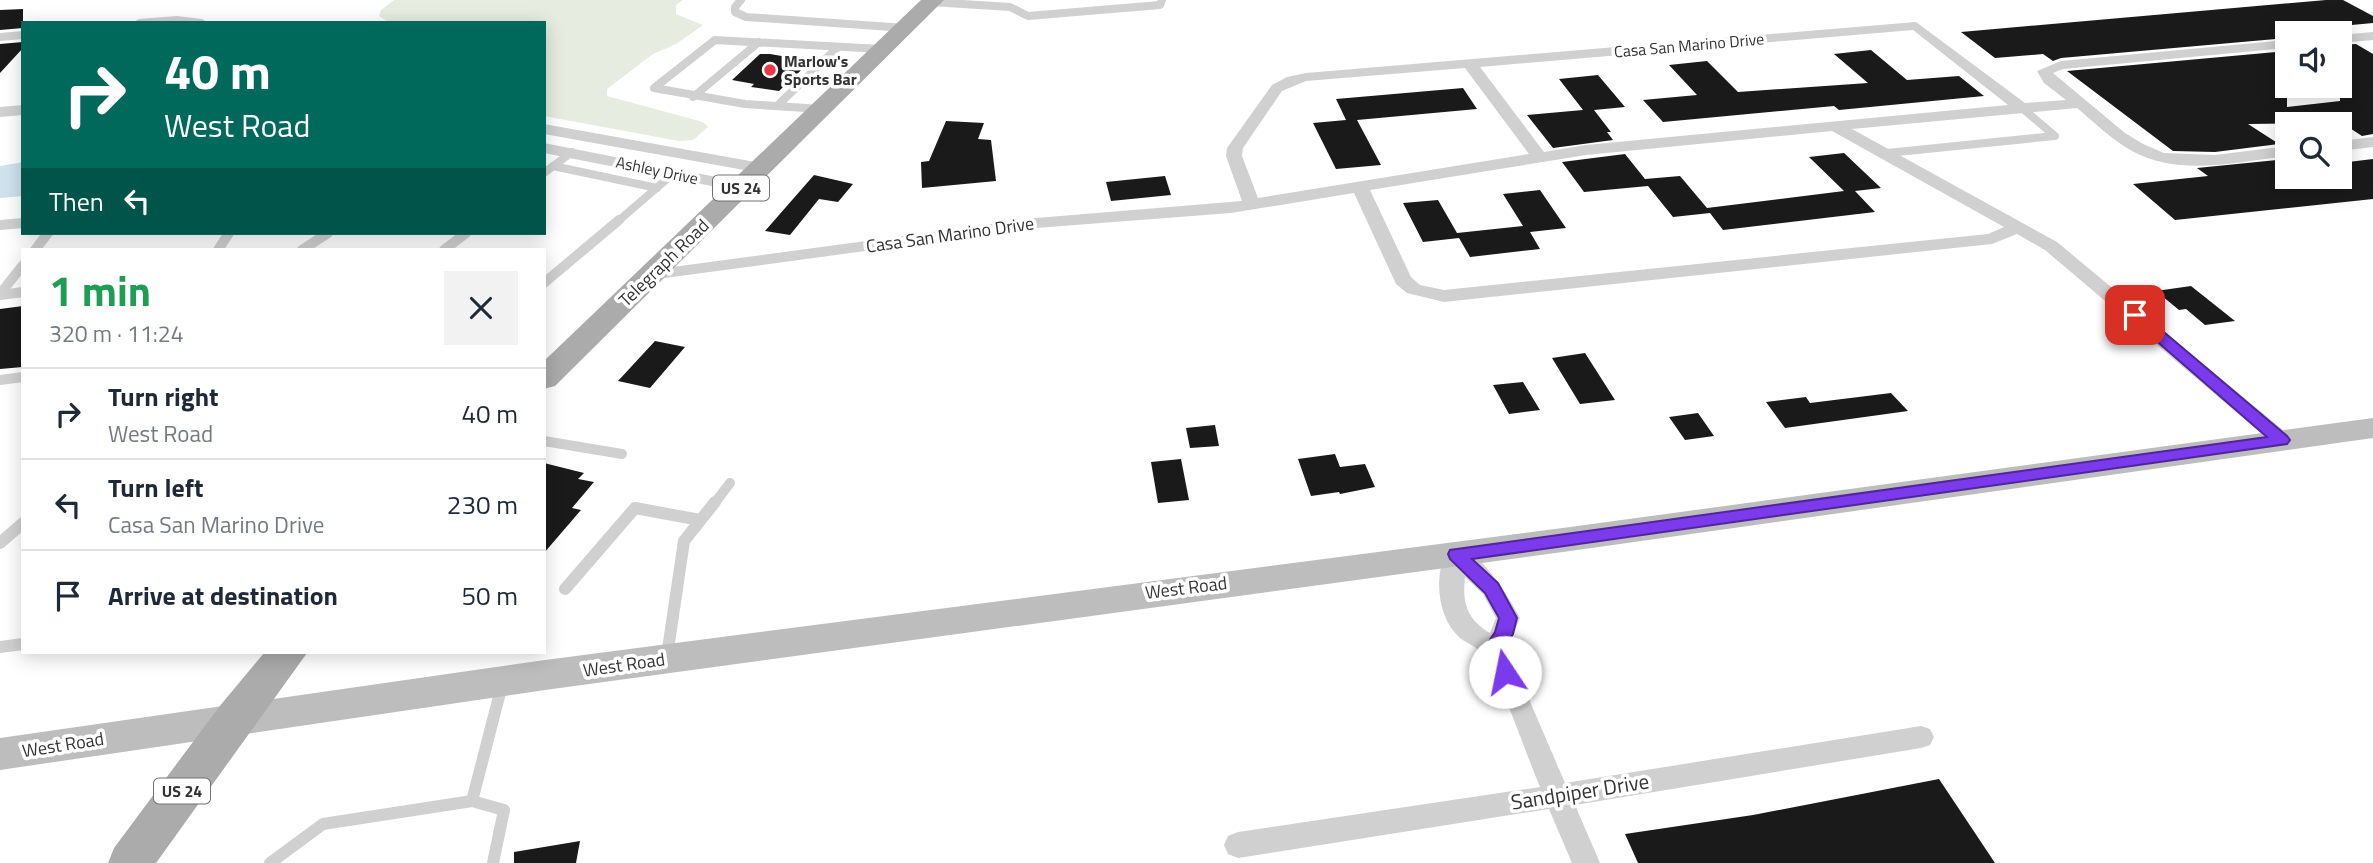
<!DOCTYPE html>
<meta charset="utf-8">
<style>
body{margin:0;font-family:"Titillium Web",sans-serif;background:#f2f2f3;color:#1f2937;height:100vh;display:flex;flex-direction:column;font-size:26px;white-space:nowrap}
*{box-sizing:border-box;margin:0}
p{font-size:23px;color:#747a83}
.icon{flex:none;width:38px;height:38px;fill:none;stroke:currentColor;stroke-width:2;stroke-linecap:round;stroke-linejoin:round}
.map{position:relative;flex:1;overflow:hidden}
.panel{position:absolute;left:21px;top:248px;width:525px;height:406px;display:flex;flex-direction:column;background:#fff;border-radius:0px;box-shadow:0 4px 18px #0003}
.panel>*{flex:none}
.banner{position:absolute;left:21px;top:21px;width:525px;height:214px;border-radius:0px;box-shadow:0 4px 18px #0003;background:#00695c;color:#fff;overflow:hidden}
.buttons{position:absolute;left:2275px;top:21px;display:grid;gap:14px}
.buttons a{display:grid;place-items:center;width:77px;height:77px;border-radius:0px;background:#fff;box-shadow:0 4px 18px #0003;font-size:35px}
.pin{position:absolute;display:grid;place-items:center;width:60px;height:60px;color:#fff;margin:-30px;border-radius:14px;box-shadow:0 4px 10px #0006}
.me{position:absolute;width:77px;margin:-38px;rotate:349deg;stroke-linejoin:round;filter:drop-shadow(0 0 5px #0008)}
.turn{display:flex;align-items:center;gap:24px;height:147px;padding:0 28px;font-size:32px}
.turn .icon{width:91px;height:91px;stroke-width:2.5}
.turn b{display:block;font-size:49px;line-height:60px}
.then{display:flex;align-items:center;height:66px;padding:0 28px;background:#0003;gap:14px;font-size:26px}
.round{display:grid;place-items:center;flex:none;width:74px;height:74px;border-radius:0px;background:#f2f2f3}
.head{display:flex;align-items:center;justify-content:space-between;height:119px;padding:0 28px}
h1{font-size:42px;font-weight:700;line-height:52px;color:#1e9e55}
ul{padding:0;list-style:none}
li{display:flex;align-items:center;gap:21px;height:91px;padding:0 28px;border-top:2px solid #e0e1e3}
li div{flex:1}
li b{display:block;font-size:26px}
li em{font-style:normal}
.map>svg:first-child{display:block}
.green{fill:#e6ecdf}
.water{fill:#cfe2ee}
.building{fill:#1a1a1a}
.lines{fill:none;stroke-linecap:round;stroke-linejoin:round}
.lane-far2{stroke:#d0d0d0;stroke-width:8}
.lane-far1{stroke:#d0d0d0;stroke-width:10}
.lane{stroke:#d0d0d0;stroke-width:12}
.street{fill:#d0d0d0;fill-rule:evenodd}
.secondary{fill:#bdbdbd;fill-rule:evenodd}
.primary{fill:#ababab;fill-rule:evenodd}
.route{fill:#7c3aed;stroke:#51269a;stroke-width:2}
.poi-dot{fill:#e63946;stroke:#fff;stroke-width:2.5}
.labels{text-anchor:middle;stroke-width:7;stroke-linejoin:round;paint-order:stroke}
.far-street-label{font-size:16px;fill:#333;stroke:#fff}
.far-poi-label{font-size:16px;font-weight:bold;fill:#333;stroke:#fff;text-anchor:start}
.shield{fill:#fff;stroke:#707070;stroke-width:2}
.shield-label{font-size:16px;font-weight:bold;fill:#333}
.street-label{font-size:18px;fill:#333;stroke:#fff}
.near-street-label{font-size:21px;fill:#333;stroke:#fff}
</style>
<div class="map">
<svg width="2373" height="863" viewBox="0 0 2373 863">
<rect width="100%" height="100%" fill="#fff"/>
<path class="green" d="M394,0H683L676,5V14L703,25L676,44L653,54L607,89V96L703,122L708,127L693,140L679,141L544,116V23H390L379,16L381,10Z"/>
<path class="water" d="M23,162V196L0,198V166Z"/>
<path class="building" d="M2326,0H2343L2373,16V23L2287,31V38L2061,58L2053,61L2043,54L1995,58L1961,32Z
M23,9V28L0,30V10Z
M23,42V48L0,73V44Z
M2356,44L2373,54V134L2362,136L2342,123L2248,124L2279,144L2215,152L2173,151L2067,71L2287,51V107L2340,101V45Z
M1871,50L1907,80L1959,76L1984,96L1839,110L1834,106L1663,122L1643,100L1697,95L1669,65L1707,61L1738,92L1868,83L1834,54Z
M760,54H770L811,61L779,91L751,87L754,84L732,80Z
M1598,75L1625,107L1594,110L1611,132H1607L1613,140L1553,148L1527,115L1583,110L1559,79Z
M1463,88L1477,109L1357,120L1381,165L1336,169L1313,123L1346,120L1336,99Z
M946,121L984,123L978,139L991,140L996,181L922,188L921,162L929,161Z
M1844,153L1881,188L1855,191L1875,212L1723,230L1710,213L1673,217L1648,186L1584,192L1562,162L1625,154L1645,179L1680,176L1707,208L1844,191L1809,157Z
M2287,159V177H2340V163L2373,159V199L2175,220L2133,184L2208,176L2197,168Z
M814,175L853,184L838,202L819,199L790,235L765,231Z
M1165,176L1171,195L1111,201L1106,182Z
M1540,190L1566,228L1530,232L1540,249L1470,257L1459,238L1423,242L1403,203L1438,200L1457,233L1523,226L1503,194Z
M2191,286L2235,321L2205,325L2186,309L2179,310L2156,291Z
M23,306V367L0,369V309Z
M655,341L685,347L650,388L618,381Z
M1585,353L1615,400L1580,404L1552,358Z
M1523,382L1540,410L1509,414L1493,385Z
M1891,393L1908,411L1785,428L1766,402L1806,397L1810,403Z
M1698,413L1714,436L1685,440L1669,417Z
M1215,425L1219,446L1190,448L1186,428Z
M1335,454L1340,467L1365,464L1375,487L1340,494L1339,492L1311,496L1298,459Z
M1181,459L1189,500L1158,503L1151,462Z
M544,463L584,473L578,479L594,482L572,508L581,510L544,553Z
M1939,779L1995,863H1638L1625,834L1753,815Z
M580,841L576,863H514V852Z"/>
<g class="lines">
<path class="lane-far2" d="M741,0L735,7V12L746,17L906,28
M931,2L1010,7L1028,16L1160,5L1162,0
M693,97L759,42
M778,105L838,47
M821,109L745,104L654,88L715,40L882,49
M1887,153L2055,136L2022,108
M553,166L657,188
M544,173L572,152
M617,222L674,173"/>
<path class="lane-far1" d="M0,225L23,223
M35,250L48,233
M218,250L229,233
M302,250L328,233
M444,250L466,233
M544,283L619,220
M0,294L23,265
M0,295L23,292
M0,380L23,377
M544,441L622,454
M714,504L730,483"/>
<path class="lane" d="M0,543L23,523
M565,589L635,508L700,520
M0,647L23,644
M667,656L684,541L715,502
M472,801L502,685
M270,863L323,824L472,801L504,810L493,863"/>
<path class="street" d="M177,16L202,19L209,23H132L139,19Z
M1916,22L2025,103L2066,100L2044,83L2037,71L2061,61L2287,40V48L2063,69L2053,73L2125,133L2143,144L2164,153L2215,155L2287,146V156C2237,162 2179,177 2132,151C2112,140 2095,123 2077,108L1852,129L2057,242L2289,435L2293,440L2289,445L2282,447L2275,445L2045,250L2017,234L1992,244L1444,302L1407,293L1396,284L1354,193L1231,213L1036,228L650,280L641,275L650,270L1036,218L1242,201L1226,156L1227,148L1272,85L1287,77L1306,73ZM1913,30L2008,105L1586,145L1544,152L1480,67ZM1465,68L1529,154L1258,198L1242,156L1243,148L1282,91L1306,81ZM1832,131L2004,227L1988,234L1444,290L1420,285L1411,277L1370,190L1586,155Z
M23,31V39L0,41V33Z
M2373,32V40L2340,43V35Z
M23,105V115L0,117V107Z
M544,124L761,163L769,168L761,173L544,134Z
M2373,137V147L2340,151V141Z
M544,143L742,182L750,187L742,192L544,153Z
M1456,545C1483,554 1507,594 1520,618L1507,648L1565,783L1921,726L1930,729L1934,737L1930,745L1921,748L1575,805L1600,863H1572L1549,809L1238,858L1228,854L1224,845L1228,836L1238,832L1540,787C1522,744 1508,698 1486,657C1481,649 1468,644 1460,638C1437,618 1433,575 1448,548ZM1465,577L1483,594L1496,618L1490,633C1467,619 1462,603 1465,577Z"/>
<path class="secondary" d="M2373,418V438L1570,551L545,690L0,770V738L545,660L1570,527Z"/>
<path class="primary" d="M921,0H944L555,386L544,389V361Z
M264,653H307L156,863H108L114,848L219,707Z"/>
</g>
<path class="route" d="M2135,311L2140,312L2287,436L2290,440L2287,444L1472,559L1498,583L1517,618L1513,634L1504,648L1515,672L1512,678L1505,680L1498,678L1485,647L1495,632L1499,618L1485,593L1450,559L1448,554L1450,550L2267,437L2130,318L2127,315L2130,312Z"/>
<circle class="poi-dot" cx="770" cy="70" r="7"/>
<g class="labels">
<g class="far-street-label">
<text transform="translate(1689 45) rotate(-5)" y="6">Casa San Marino Drive</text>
<text transform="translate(657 170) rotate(12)" y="6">Ashley Drive</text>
</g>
<g class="far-poi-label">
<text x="784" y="67">Marlow's<tspan x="784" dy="18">Sports Bar</tspan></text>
</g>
<g class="shield">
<rect x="713" y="175.5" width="56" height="25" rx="5"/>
<rect x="154" y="778.5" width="56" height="25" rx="5"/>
</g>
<g class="shield-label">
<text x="741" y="194">US 24</text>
<text x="182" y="797">US 24</text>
</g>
<g class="street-label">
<text transform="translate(950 235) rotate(-8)" y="6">Casa San Marino Drive</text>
<text transform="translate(664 263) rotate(-44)" y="6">Telegraph Road</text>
<text transform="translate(1186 588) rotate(-7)" y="6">West Road</text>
<text transform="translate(624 665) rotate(-8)" y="6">West Road</text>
<text transform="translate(63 745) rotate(-9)" y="6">West Road</text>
</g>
<g class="near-street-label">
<text transform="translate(1580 792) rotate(-9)" y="7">Sandpiper Drive</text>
</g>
</g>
</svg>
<div class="buttons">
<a><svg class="icon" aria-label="sound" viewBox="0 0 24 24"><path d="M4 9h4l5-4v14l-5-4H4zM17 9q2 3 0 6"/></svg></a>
<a><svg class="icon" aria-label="search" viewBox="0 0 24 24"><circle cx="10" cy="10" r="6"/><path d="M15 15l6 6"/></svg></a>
</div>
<div class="pin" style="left:2135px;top:315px;background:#d93025"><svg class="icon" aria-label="arrive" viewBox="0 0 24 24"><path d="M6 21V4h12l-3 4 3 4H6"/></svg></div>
<svg class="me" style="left:1505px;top:672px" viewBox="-20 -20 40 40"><circle r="19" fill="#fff"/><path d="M0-13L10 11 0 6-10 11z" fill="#7c3aed"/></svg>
<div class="banner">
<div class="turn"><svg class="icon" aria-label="right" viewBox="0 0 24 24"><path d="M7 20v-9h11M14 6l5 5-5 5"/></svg><div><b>40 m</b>West Road</div></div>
<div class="then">Then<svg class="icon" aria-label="left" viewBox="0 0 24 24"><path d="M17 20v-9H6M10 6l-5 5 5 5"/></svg></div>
</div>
<section class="panel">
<div class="head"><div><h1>1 min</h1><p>320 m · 11:24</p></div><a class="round"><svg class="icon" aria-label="close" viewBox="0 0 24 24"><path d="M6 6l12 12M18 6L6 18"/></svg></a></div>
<ul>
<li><svg class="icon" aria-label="right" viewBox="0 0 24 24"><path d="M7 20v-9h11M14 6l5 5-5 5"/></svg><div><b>Turn right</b><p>West Road</p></div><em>40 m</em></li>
<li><svg class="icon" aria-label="left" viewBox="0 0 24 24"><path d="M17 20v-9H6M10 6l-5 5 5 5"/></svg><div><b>Turn left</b><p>Casa San Marino Drive</p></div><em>230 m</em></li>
<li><svg class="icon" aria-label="arrive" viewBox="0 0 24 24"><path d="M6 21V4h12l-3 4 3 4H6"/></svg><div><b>Arrive at destination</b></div><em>50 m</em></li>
</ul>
</section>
</div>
